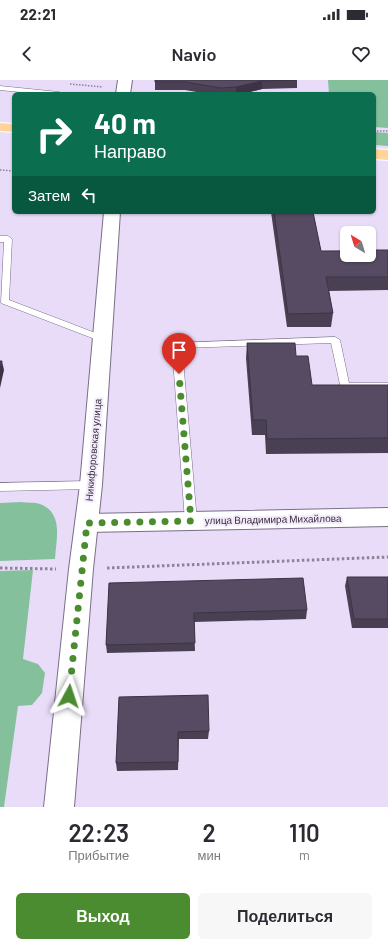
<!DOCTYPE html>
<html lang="ru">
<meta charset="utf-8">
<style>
body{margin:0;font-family:Barlow,sans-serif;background:#f7f7f7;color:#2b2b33;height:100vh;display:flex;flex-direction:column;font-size:15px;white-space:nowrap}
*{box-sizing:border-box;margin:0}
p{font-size:13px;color:#7c7c81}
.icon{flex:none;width:22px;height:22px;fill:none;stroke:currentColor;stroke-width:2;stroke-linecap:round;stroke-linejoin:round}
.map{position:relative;height:727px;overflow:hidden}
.drawer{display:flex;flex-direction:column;background:#fff;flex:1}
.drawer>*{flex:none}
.banner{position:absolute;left:12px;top:12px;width:364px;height:122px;border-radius:6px;box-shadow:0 1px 3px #0004;background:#0b6e4f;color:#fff;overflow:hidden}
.needle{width:26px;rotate:322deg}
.buttons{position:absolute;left:340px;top:146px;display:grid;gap:8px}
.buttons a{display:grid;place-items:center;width:36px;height:36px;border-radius:6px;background:#fff;box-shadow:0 1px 3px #0004;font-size:20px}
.pin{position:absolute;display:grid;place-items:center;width:34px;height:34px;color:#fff;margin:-41px -17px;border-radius:50% 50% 50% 0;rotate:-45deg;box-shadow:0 0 4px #0007}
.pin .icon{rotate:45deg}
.me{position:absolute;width:44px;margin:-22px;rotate:5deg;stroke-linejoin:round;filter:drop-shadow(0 0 3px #0008)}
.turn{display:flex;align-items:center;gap:14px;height:84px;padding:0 16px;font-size:18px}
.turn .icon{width:52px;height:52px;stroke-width:2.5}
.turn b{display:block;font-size:28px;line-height:34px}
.then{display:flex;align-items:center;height:38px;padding:0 16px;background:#0003;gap:8px;font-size:15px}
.eta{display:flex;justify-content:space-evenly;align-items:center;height:68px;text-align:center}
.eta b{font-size:24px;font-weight:600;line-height:28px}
.primary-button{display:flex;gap:8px;margin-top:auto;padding:8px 16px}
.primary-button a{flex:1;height:46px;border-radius:6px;background:#4a8c2f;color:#fff;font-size:16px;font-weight:600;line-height:46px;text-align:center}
.primary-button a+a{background:#f7f7f7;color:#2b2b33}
.status{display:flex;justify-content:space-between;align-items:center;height:28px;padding:0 20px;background:#fff;direction:ltr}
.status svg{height:11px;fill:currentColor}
header{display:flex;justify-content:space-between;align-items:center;height:52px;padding:0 16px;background:#fff;font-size:18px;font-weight:600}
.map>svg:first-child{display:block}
.green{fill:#84c09c}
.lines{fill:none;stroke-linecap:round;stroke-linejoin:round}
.service-casing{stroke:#7a6e88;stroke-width:1}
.minor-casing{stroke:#7a6e88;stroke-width:2}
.secondary-casing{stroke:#7a6e88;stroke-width:2}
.primary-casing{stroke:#fff;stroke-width:2}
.path-far1{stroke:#8b8396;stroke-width:1.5;stroke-dasharray:1.5 1.5;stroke-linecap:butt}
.path{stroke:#8b8396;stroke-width:3;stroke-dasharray:2.5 2.5;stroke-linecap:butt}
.service{fill:#fff;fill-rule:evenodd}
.minor{fill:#fff;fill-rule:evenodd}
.secondary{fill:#fff;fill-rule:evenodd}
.primary{fill:#fed49a;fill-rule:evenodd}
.wall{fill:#4a4054}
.shaded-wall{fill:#3c3445}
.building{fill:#564b62;stroke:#3c3445}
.route{stroke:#4a8c2f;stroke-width:7;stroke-dasharray:0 12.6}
.labels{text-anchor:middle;stroke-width:4;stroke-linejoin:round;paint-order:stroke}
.street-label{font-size:10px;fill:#35303b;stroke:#f4ecfd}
</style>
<div class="status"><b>22:21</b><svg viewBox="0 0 49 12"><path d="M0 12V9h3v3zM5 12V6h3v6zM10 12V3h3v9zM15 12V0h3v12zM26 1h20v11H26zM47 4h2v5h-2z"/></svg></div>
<header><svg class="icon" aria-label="back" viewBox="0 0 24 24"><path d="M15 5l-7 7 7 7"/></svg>Navio<svg class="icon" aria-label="heart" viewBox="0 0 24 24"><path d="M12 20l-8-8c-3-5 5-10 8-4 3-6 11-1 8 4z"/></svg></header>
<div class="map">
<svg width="388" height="727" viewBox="0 0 388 727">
<rect width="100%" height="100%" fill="#e9dcf9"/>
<path class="green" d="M328,0H388V48L374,47V14H329Z
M374,52L388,53V66L374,65Z
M21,422C27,423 35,422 40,424C64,433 56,460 55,479L0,481V423Z
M33,490L23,579L38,584L45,593L42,613L32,625L18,626L4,727H0V491Z"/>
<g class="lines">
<defs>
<path id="service" d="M0,6L59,12L62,14H39L0,10Z
M0,156H8L12,159L9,220L106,257L108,259L106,261H100L1,223L4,162H0Z
M335,257L340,260L349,303H388V311L341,309L331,263L182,268L197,441L195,444L191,446L187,444L185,441L172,265L174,263Z
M91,401L95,402L97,405L95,408L91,409L0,411V403Z"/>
<path id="minor" d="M118,0H132L130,14H116Z
M388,428V446L87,452L79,450L75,443L79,436L87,434Z"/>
<path id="secondary" d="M104,132H120L102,405L93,489L74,727H44L69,489L80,405Z"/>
<path id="primary" d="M0,43L14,44V52L0,51Z
M374,69L388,70V80L374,79Z"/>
</defs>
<use href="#service" class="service-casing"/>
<use href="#minor" class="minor-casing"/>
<use href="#secondary" class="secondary-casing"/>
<use href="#primary" class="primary-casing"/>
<path class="path-far1" d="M70,4L103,7
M374,51H388
M0,90L14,91"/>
<path class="path" d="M0,488L56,489
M107,488L388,477"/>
<use href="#service" class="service"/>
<use href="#minor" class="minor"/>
<use href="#secondary" class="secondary"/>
<use href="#primary" class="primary"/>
</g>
<path class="wall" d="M297,0V8L262,9L241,14H208L185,10H155V2Z
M271,132H313L321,171L388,170V210L329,211L333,233L331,247H287Z
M247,263L296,276L312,305H388V373L266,374L265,355H252L246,278Z
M347,497H388V548H352L345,506Z
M109,503L307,530L306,539L194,542L195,571L107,573L106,565Z
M119,617L209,651L208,659H179L178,690L117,691L116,683Z"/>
<path class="shaded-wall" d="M262,1V9L241,14H236V7Z
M2,281L4,290L0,308V289Z"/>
<path class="building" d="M155,0H297L262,1L236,7L221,8L185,2H155Z
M274,132H313L321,171H347V175H369V170H388V197H326L333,233L288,234Z
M247,263H295L296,276H308L312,305H388V358L267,359L266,340H253Z
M0,281H2L0,289Z
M347,497H388V539H354Z
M303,498L307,530L194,533L195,563L106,565L109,503Z
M208,615L209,651L178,652V682L116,683L119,617Z"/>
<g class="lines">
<path class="route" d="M69,616L87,443L191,441L179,294"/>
</g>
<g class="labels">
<g class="street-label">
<text transform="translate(93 370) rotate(-85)" y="4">Никифоровская улица</text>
<text transform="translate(273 439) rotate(-1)" y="4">улица Владимира Михайлова</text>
</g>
</g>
</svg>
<div class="buttons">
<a><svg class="needle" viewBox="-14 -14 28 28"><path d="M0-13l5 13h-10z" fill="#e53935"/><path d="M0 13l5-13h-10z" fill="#7c7c81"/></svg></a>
</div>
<div class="pin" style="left:179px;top:294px;background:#d93025"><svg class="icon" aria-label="arrive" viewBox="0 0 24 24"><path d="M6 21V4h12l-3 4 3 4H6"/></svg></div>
<svg class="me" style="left:69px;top:616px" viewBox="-20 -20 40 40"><path d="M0-17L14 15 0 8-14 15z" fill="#4a8c2f" stroke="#fff" stroke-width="4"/></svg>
<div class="banner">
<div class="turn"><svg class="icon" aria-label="right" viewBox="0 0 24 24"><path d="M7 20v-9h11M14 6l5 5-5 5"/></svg><div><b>40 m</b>Направо</div></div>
<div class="then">Затем<svg class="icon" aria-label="left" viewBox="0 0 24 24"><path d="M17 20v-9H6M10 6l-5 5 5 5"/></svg></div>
</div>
</div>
<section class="drawer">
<div class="eta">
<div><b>22:23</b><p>Прибытие</p></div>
<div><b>2</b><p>мин</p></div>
<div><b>110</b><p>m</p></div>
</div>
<div class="primary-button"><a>Выход</a><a>Поделиться</a></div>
</section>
